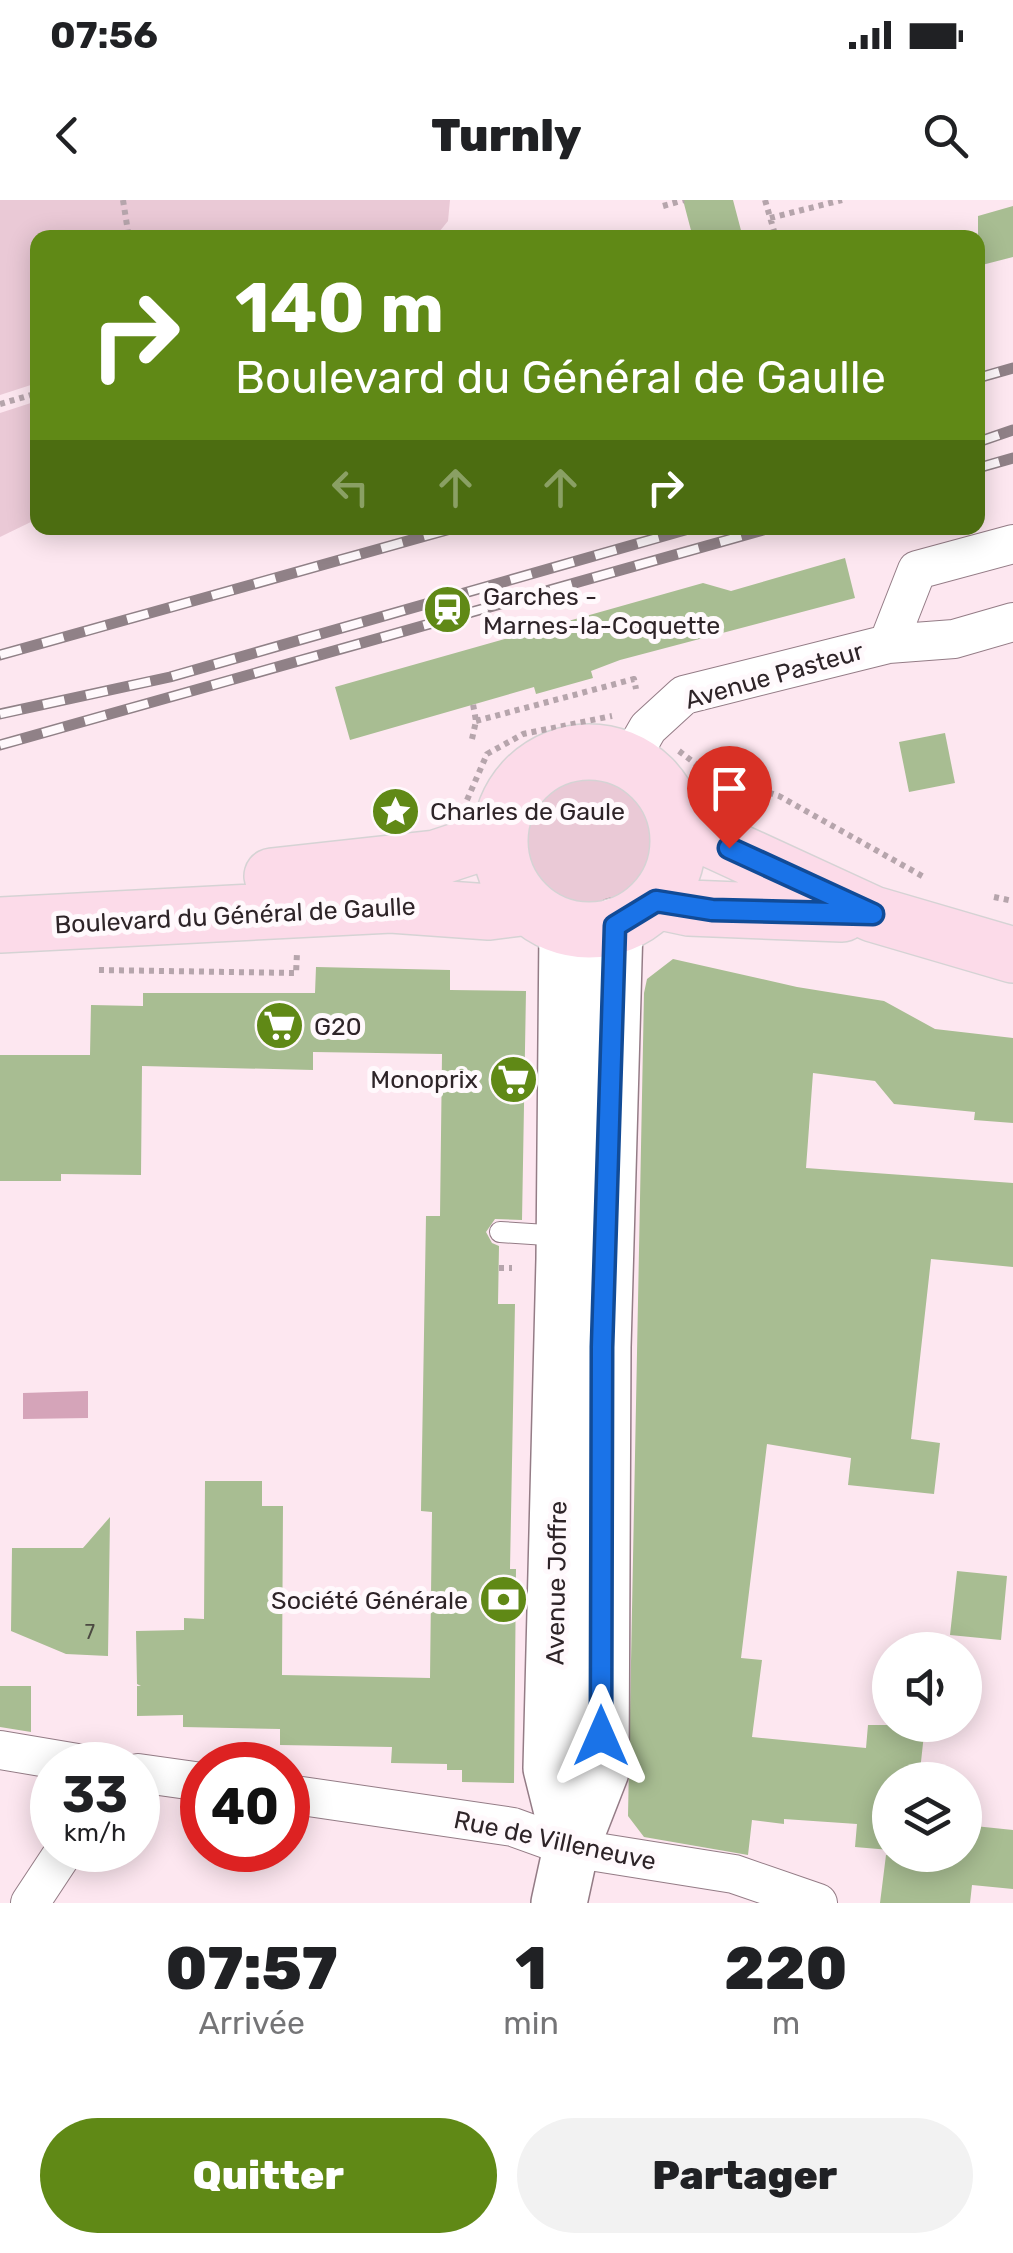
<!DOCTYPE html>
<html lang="fr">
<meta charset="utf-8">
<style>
body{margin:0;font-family:Rubik,sans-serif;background:#f2f2f2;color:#202124;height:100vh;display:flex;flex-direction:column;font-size:38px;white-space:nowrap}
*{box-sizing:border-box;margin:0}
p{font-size:32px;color:#757577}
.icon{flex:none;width:55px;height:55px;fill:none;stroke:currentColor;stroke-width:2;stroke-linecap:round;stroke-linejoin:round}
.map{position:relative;height:1703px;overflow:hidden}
.drawer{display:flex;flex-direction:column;background:#fff;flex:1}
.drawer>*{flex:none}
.banner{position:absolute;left:30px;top:30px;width:955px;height:305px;border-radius:20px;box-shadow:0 5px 25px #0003;background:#608916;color:#fff;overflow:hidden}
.fabs{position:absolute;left:872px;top:1432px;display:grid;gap:20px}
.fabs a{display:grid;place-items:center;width:110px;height:110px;border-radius:50%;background:#fff;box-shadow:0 5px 25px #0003;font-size:50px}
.speed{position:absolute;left:30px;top:1542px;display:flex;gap:20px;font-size:50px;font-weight:700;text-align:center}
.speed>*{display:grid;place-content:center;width:130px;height:130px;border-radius:50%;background:#fff;box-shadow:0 5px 25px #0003;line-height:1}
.speed small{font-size:25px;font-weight:400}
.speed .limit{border:15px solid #d22;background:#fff;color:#111}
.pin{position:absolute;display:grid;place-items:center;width:85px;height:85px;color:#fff;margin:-102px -42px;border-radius:50% 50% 50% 0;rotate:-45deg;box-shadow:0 0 10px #0007}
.pin .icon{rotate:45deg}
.me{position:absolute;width:110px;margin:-55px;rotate:0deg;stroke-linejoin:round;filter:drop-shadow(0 0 8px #0008)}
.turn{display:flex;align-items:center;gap:35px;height:210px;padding:0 40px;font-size:45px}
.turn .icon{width:130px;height:130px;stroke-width:2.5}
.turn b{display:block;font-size:70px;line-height:85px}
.lanes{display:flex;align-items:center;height:95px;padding:0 40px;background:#0003;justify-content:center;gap:50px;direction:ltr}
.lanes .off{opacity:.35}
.eta{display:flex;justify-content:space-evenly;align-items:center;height:170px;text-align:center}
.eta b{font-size:60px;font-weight:800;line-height:70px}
.button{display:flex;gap:20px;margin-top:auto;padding:20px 40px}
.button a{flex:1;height:115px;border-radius:60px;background:#608916;color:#fff;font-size:40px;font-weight:800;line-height:115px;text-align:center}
.button a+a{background:#f2f2f2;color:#202124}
.status{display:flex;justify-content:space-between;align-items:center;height:70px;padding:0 50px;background:#fff;direction:ltr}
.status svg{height:28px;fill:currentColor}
header{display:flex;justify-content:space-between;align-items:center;height:130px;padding:0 40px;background:#fff;font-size:45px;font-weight:800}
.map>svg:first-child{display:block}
.green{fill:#eac9d6}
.water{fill:#d5a4b9}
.building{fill:#a8bd92}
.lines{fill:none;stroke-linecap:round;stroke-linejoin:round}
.lane-casing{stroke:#947c86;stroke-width:22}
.street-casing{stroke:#947c86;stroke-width:40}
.secondary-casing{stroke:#947c86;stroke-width:58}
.primary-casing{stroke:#d5d3d4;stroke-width:58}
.path{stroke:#b6a5ac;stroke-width:6;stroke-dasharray:5 5;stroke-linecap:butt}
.lane{stroke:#fff;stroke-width:20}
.street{stroke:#fff;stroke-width:38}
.secondary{stroke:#fff;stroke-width:55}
.primary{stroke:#fcdbe9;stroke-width:55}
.rail-casing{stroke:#908187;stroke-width:11}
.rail{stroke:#fff9fc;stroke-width:8;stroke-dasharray:22;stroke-linecap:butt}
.route-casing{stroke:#114b97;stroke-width:25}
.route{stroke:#1a73e8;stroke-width:18}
.labels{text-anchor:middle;stroke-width:10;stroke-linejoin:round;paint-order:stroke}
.number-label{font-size:20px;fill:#4c4a42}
.poi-label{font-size:25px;fill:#2e2428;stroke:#fff9fc;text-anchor:start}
.street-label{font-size:25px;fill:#2e2428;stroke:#fff9fc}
</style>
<div class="status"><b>07:56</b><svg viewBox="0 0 49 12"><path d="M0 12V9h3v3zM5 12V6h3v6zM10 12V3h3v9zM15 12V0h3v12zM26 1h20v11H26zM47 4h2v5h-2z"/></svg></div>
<header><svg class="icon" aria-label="back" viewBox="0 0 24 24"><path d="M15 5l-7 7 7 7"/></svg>Turnly<svg class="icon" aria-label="search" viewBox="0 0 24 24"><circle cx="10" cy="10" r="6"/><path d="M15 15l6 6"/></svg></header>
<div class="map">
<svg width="1013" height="1703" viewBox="0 0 1013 1703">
<rect width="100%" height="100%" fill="#fde7f0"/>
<path class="green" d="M0,0H450L448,21L435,37L38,38L37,183L0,195Z
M37,201V319L0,337V213Z
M521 640a69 69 0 1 1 138 0a69 69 0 1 1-138 0Z"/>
<path class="water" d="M88,1191V1218L23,1219V1193Z"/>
<path class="building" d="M683,0H733L743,38H693Z
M1013,6V57L978,66V16Z
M845,358L855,398L620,460L591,471L593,478L536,494L534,487L350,540L335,487L703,383L731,391Z
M945,533L955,583L909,592L899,542Z
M673,759L797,787L884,801L935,829L1013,838V923L974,920L975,912L894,904L875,881L813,873L806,968L1013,983V1067L931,1059L911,1239L940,1243L934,1294L848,1285L851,1258L767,1244L741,1458L762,1460L752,1537L866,1548L868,1525H925L919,1580H890V1650L855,1647L857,1624L784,1619V1624L752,1620L748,1655L644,1637L628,1616L644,793L647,779Z
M316,767L450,770V790L526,791L522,1020L495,1019L486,1032L492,1043L499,1046L498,1104H515L510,1369H516L514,1583L462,1582V1570H447V1564L391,1563L392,1547L280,1545V1529L183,1527V1515L137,1516V1486H141L137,1484L136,1431L184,1430V1418L204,1419L205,1281H262V1306H283L282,1475L430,1478L432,1312L421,1311L426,1016H440L442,854L313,852V870L142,866L141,975L61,974V981H0V855H90L91,805L143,806V793H315Z
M110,1317L108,1456L66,1454L11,1431L12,1348H83Z
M957,1371L1007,1376L1001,1440L950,1435Z
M0,1486H31V1532L0,1527Z
M965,1625L1013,1630V1689L972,1685L970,1703H880L886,1655H965Z"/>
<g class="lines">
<defs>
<path id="lane" d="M500,1032L562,1036"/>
<path id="street" d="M888,444L917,370L1013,344
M629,561L648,528L684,495L888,444L954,439L1013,422
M0,1550L89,1565
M138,1573L202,1582
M288,1594L513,1627L571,1648L734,1674L818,1703
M30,1703L65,1650"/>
<path id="secondary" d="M567,728L564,1059L551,1568L571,1648
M559,1703L571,1648L601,1571L603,1147L615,726"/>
<path id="primary" d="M500 641a89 89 0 1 1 178 0a89 89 0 1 1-178 0Z
M678,629L712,640L873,714L1013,755
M272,676L436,658L500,637
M656,701L689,708L842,714
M0,725L391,705L489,712L529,707"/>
</defs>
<use href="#lane" class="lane-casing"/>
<use href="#street" class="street-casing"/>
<use href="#secondary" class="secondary-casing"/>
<use href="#primary" class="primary-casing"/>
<path class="path" d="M123,0L129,38
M765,0L776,38
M663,6L684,0
M770,18L842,0
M0,204L38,193
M476,521L634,479L636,489
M472,539L476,521L473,504
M679,551L705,571L779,596L924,677
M705,571L708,590
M467,600L487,554L523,534L612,516
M994,697L1013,701
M99,770L296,773L297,753
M499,1068H512"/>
<use href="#lane" class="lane"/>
<use href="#street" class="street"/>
<use href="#secondary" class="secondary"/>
<use href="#primary" class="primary"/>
<defs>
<path id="rail" d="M978,178L1013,168
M978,242L1013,230
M978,268L1013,258
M0,455L454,328
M0,514L170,477L692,328
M0,545L770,328"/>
</defs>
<use href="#rail" class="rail-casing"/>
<use href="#rail" class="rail"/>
</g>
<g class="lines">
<defs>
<path id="route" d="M601,1536L602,1147L615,726L656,701L712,710L873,714L729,648"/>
</defs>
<use href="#route" class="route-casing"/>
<use href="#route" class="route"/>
</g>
<defs>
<symbol id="station-disc" viewBox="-11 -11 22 22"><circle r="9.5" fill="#608916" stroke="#fff9fc"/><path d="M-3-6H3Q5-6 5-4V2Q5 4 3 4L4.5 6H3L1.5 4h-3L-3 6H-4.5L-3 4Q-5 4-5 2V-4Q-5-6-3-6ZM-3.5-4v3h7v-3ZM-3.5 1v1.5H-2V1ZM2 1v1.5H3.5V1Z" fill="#fff"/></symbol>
<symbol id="sight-disc" viewBox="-11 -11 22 22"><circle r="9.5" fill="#608916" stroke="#fff9fc"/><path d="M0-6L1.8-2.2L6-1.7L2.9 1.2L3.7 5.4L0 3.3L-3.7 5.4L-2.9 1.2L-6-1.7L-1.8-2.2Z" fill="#fff"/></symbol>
<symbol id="supermarket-disc" viewBox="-11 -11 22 22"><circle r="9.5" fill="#608916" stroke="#fff9fc"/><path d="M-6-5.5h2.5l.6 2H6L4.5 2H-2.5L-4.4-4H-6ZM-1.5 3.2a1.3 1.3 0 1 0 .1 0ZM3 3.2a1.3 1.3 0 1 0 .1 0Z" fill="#fff"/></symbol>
<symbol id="bank-disc" viewBox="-11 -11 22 22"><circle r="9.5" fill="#608916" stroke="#fff9fc"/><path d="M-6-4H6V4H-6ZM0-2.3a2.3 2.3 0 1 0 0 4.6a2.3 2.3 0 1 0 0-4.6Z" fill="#fff"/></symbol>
</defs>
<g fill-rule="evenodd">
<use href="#station-disc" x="420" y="382" width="55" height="55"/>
<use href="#sight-disc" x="368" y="584" width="55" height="55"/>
<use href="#supermarket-disc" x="252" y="798" width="55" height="55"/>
<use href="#supermarket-disc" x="486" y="852" width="55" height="55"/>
<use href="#bank-disc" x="476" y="1372" width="55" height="55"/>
</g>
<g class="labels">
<g class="number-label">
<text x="90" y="1439">7</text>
</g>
<g class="poi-label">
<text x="483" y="405">Garches -<tspan x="483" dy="29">Marnes-la-Coquette</tspan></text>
<text x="430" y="620">Charles de Gaule</text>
<text x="314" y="835">G20</text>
<text x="478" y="888" text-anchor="end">Monoprix</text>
<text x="468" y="1409" text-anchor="end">Société Générale</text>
</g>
<g class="street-label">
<text transform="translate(774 475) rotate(-16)" y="9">Avenue Pasteur</text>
<text transform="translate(235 715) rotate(-3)" y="9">Boulevard du Général de Gaulle</text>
<text transform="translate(556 1383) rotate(-89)" y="9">Avenue Joffre</text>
<text transform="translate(555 1640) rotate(12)" y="9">Rue de Villeneuve</text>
</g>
</g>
</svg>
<div class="fabs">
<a><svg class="icon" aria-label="sound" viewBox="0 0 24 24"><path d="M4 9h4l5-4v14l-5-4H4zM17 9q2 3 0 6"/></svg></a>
<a><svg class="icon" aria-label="layers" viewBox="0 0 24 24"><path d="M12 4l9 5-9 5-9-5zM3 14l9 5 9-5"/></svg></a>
</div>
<div class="speed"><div>33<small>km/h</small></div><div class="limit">40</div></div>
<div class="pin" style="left:729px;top:648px;background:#d93025"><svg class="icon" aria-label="arrive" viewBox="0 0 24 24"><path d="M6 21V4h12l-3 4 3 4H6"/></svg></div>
<svg class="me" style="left:601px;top:1536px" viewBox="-20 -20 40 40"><path d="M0-17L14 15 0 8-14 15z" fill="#1a73e8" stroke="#fff" stroke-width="4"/></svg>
<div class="banner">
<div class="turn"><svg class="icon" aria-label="right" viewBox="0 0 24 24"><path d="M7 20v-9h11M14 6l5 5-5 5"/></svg><div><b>140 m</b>Boulevard du Général de Gaulle</div></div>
<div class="lanes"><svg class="icon off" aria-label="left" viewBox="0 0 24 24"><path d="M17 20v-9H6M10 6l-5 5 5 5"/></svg><svg class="icon off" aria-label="ahead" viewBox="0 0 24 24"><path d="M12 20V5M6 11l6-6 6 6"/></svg><svg class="icon off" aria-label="ahead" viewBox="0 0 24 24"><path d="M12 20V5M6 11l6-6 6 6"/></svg><svg class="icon" aria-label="right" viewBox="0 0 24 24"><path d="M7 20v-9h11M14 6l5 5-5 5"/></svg></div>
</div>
</div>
<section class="drawer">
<div class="eta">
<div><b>07:57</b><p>Arrivée</p></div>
<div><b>1</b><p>min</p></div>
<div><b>220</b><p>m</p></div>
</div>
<div class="button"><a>Quitter</a><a>Partager</a></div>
</section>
